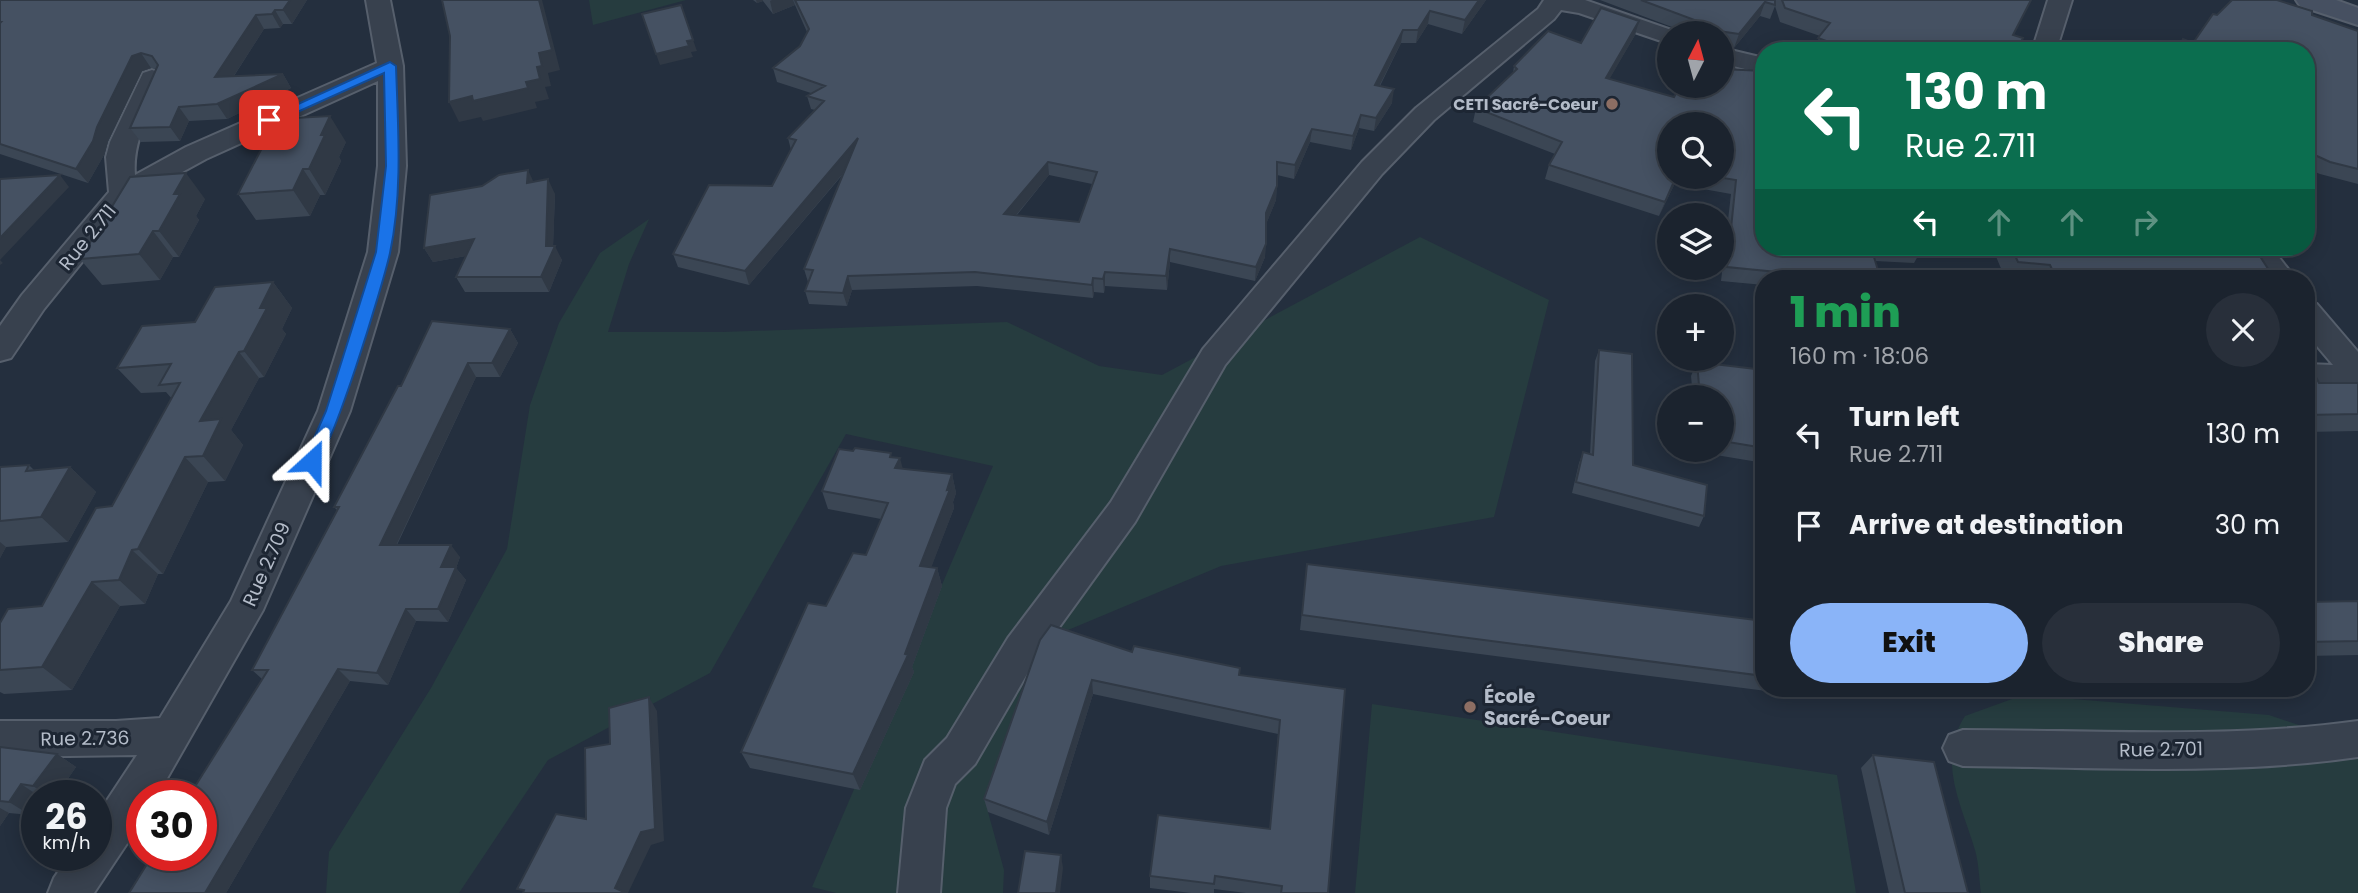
<!DOCTYPE html>
<meta charset="utf-8">
<style>
body{margin:0;font-family:Poppins,sans-serif;background:#282f3a;color:#f1f3f6;height:100vh;display:flex;flex-direction:column;font-size:26px;white-space:nowrap}
*{box-sizing:border-box;margin:0}
p{font-size:23px;color:#a0a4aa}
.icon{flex:none;width:38px;height:38px;fill:none;stroke:currentColor;stroke-width:2;stroke-linecap:round;stroke-linejoin:round}
.map{position:relative;flex:1;overflow:hidden}
.details{position:absolute;left:1755px;top:270px;width:560px;height:427px;display:flex;flex-direction:column;background:#1b232e;border-radius:28px;box-shadow:0 4px 18px #0003,0 0 0 2px #39404a}
.details>*{flex:none}
.banner{position:absolute;left:1755px;top:42px;width:560px;height:214px;border-radius:28px;box-shadow:0 4px 18px #0003,0 0 0 2px #39404a;background:#0b6e4f;color:#fff;overflow:hidden}
.needle{width:46px;rotate:6deg}
.buttons{position:absolute;left:1657px;top:21px;display:grid;gap:14px}
.buttons a{display:grid;place-items:center;width:77px;height:77px;border-radius:50%;background:#1b232e;box-shadow:0 4px 18px #0003,0 0 0 2px #39404a;font-size:35px}
.speed{position:absolute;left:21px;top:780px;display:flex;gap:14px;font-size:35px;font-weight:700;text-align:center}
.speed>*{display:grid;place-content:center;width:91px;height:91px;border-radius:50%;background:#1b232e;box-shadow:0 4px 18px #0003,0 0 0 2px #39404a;line-height:1}
.speed small{font-size:18px;font-weight:400}
.speed .limit{border:10px solid #d22;background:#fff;color:#111}
.pin{position:absolute;display:grid;place-items:center;width:60px;height:60px;color:#fff;margin:-30px;border-radius:14px;box-shadow:0 4px 10px #0006}
.me{position:absolute;width:77px;margin:-38px;rotate:24deg;stroke-linejoin:round;filter:drop-shadow(0 0 5px #0008)}
.turn{display:flex;align-items:center;gap:24px;height:147px;padding:0 35px;font-size:32px}
.turn .icon{width:91px;height:91px;stroke-width:2.5}
.turn b{display:block;font-size:49px;line-height:60px}
.lanes{display:flex;align-items:center;height:66px;padding:0 35px;background:#0003;justify-content:center;gap:35px;direction:ltr}
.lanes .off{opacity:.35}
.round{display:grid;place-items:center;flex:none;width:74px;height:74px;border-radius:37px;background:#282f3a}
.overview{display:flex;align-items:center;justify-content:space-between;height:119px;padding:0 35px}
h1{font-size:42px;font-weight:800;line-height:52px;color:#1e9e55}
.button{display:flex;gap:14px;margin-top:auto;padding:14px 35px}
.button a{flex:1;height:80px;border-radius:42px;background:#8ab4f8;color:#111;font-size:28px;font-weight:800;line-height:80px;text-align:center}
.button a+a{background:#282f3a;color:#f1f3f6}
ul{padding:0;list-style:none}
li{display:flex;align-items:center;gap:21px;height:91px;padding:0 35px}
li div{flex:1}
li b{display:block;font-size:26px}
li em{font-style:normal}
.map>svg:first-child{display:block}
.green{fill:#263c3f}
.lines{fill:none;stroke-linecap:round;stroke-linejoin:round}
.minor-casing{stroke:#565f6c;stroke-width:4}
.secondary-casing{stroke:#565f6c;stroke-width:4}
.minor{fill:#38414e;fill-rule:evenodd}
.secondary{fill:#465061;fill-rule:evenodd}
.wall{fill:#3b4654;fill-rule:evenodd}
.shaded-wall{fill:#303945}
.building{fill:#455162;stroke:#303945;stroke-width:2;fill-rule:evenodd}
.route{fill:#1a73e8;stroke:#114b97;stroke-width:2}
.education-dot{fill:#8d6e63;stroke:#1d2633;stroke-width:2.5}
.labels{text-anchor:middle;stroke-width:6;stroke-linejoin:round;paint-order:stroke}
.far-poi-label{font-size:16px;font-weight:bold;fill:#b4bcc9;stroke:#1d2633;text-anchor:end}
.street-label{font-size:19px;fill:#b4bcc9;stroke:#1d2633}
.poi-label{font-size:19px;font-weight:bold;fill:#b4bcc9;stroke:#1d2633;text-anchor:start}
</style>
<div class="map">
<svg width="2358" height="893" viewBox="0 0 2358 893">
<rect width="100%" height="100%" fill="#242f3e"/>
<path class="green" d="M589,0H686L593,25Z
M649,219L629,264L608,332H723L1007,322L1099,366L1162,375L1420,237L1549,300L1494,517L1221,566L1049,638L988,812L1004,870L1003,893H836L812,887L993,466L846,434L710,673L548,760L459,893H326L329,852L431,688L507,549L530,405L559,323L600,253Z
M2012,699H2073L2269,715L2358,745V893H1981C1979,879 1979,864 1975,850C1962,805 1936,761 1965,716Z
M1372,704L1837,775L1856,893H1355Z"/>
<g class="lines">
<defs>
<path id="minor" d="M366,0H390L403,66L406,166L398,252L350,411L263,610L157,796H142V821L94,893H48L54,878L69,856H96V817L137,755L0,757V721H116L160,718L231,601L318,411L368,252L378,166V81L206,159L133,199L44,309L11,358L0,361V326L22,295L109,192L106,157L110,142L143,73L152,70L161,73L165,78C151,110 132,140 135,175L186,147L377,63Z
M1544,0H1585L1680,33H1670V44L1579,13L1561,10L1554,19L1434,120L1382,174L1225,365L1135,522L1034,662L975,764L955,784L946,808L940,893H898L906,808L925,760L947,738L1008,638L1111,502L1203,349L1362,162L1416,108L1538,9Z
M2048,0H2072L2056,51H2032Z
M1722,48L1764,58V74L1722,63Z
M2241,247H2271L2295,278H2264Z
M2306,302L2317,304L2358,352V389L2306,388V364L2333,365L2306,333Z
M2358,721V757C2228,776 2094,767 1963,766L1949,761L1943,748L1949,735L1963,730C2094,730 2228,739 2358,721Z"/>
<path id="secondary" d="M2296,0H2336L2358,8V25L2300,6Z"/>
</defs>
<use href="#minor" class="minor-casing"/>
<use href="#secondary" class="secondary-casing"/>
<use href="#minor" class="minor"/>
<use href="#secondary" class="secondary"/>
</g>
<path class="wall" d="M0,0H307L292,24H283L280,28L264,29L234,76L283,74L291,88L227,119L189,121L180,141L141,142L130,128L156,69L151,68L142,71L108,141L104,155L88,183L0,154Z
M753,0H1486L1462,34L1428,24L1416,43H1401L1380,86L1392,103L1374,131L1359,128L1351,150L1310,142L1294,179L1277,175L1276,200L1266,224L1265,257L1255,281L1170,262L1167,290L1105,286L1104,293L1094,292L1093,298L977,286L852,290L847,306L809,304L805,291L808,282L804,269L844,173L749,285L678,267L673,254L772,186L791,150L788,138L815,110L811,109L807,96L811,93L777,82L773,68L800,46L807,32L795,5L773,14L763,1L757,3ZM1049,175L1092,184L1079,222L1017,215Z
M1600,0H2031L2013,35L2017,51H1813L1820,36L1780,22L1775,6L1770,19L1760,16L1734,48L1725,47V51L1722,61V33H1688Z
M2217,15H2312L2358,31V184L2320,174L2306,168V51H2175L2183,39L2193,43Z
M1639,21L1635,35L1609,79L1674,97L1722,86L1764,247H1921L1922,249L1914,263L1875,261L1879,278H1764V285L1721,281L1731,194L1692,187L1690,177H1722V124H1670V177H1678L1659,216L1545,179L1549,165L1555,154L1473,122L1476,108L1513,73L1514,66L1581,43Z
M346,142L339,157L341,161L325,195H320L310,216L256,220L238,194Z
M533,182L555,194L553,246L562,260L549,292H465L456,277L466,256L433,262L424,248Z
M205,199L196,216L199,220L179,257H173L160,280L102,285L80,259Z
M1992,247H2254L2274,278H2005Z
M273,282L292,308L282,329L286,334L264,377L259,378L231,430L243,445L225,481L208,482L163,574H158L145,604L120,606L72,690L4,694L0,692V623L42,606L112,506L172,399L166,392L141,393L117,368Z
M510,329L518,343L500,377H476L397,545L460,557L456,568L466,580L448,622L416,621L388,685L350,681L226,893H129L262,679L252,670L337,510L334,507L401,386Z
M1599,350L1633,465L1704,516L1699,527L1572,493L1579,463L1583,452L1590,454L1595,361Z
M2306,358L2319,383H2358V431L2306,432Z
M1697,362L1764,370V463L1698,452L1697,450H1722V397H1693L1691,376Z
M892,457L903,469L952,474L956,493L953,502L954,508L931,567L937,568L942,586L912,667L914,672L860,790L750,768L741,752L826,606L866,555L881,519L828,509L822,491Z
M29,465L34,470L70,467L96,492L68,542L6,547L0,558V467Z
M1307,564L1764,621V688H1820L1813,697L1449,650L1300,630Z
M2358,601V655L2306,656V602Z
M1040,640L1240,668V675L1345,689L1328,893H1246L1214,889V893H1191L1150,888V876L1270,829L1278,734L1093,694L1049,835L988,812L984,799Z
M0,747L57,754L76,767L56,796H37L30,815L9,813L0,826Z
M1873,755L1968,893H1889L1861,768Z"/>
<path class="shaded-wall" d="M290,0H307L292,24L283,10Z
M539,0H542L560,70L548,73L551,86L545,87L549,99L535,102L537,108L483,121L481,117L459,122L449,102L526,82L537,67L539,53Z
M756,0H763V1L757,3Z
M772,0H793L795,5L773,14L770,1Z
M1479,0H1486L1462,34L1465,20Z
M1765,2L1760,16L1734,48L1739,34Z
M275,10L283,24L280,28L272,14Z
M1430,11L1428,24L1416,43L1418,30Z
M256,15L264,29L224,91L215,77Z
M1639,21L1635,35L1602,92L1606,78Z
M1403,30L1401,43L1373,98L1375,85Z
M693,40L697,51L691,52L693,57L660,65L656,54Z
M141,53L151,68L142,71L108,141L104,155L88,183L76,169L132,56Z
M283,74L291,88L227,119L217,104Z
M1394,89L1392,103L1374,131L1376,118Z
M179,107L189,121L180,141L170,127Z
M1361,115L1359,128L1351,150L1353,136Z
M330,116L346,142L339,157L341,161L325,195L309,169L321,135Z
M1312,129L1310,142L1294,179L1295,165Z
M858,138L861,152L749,285L745,271Z
M1048,162L1049,175L1006,227L1004,214Z
M303,169L320,195L310,216L293,190Z
M528,170L535,185L527,183Z
M186,173L205,199L196,216L199,220L179,257L159,231L174,194Z
M60,175L69,187L0,260L3,263L0,265V238Z
M1676,177H1678L1659,216L1665,202Z
M548,179L555,194L553,249L555,246L562,260L549,292L541,277L546,246Z
M1277,186L1276,200L1265,227L1266,213Z
M153,231L173,257L160,280L139,254Z
M474,239L482,253L433,262L424,248Z
M1266,244L1265,257L1255,281L1256,267Z
M1170,249V262L1167,290L1166,276Z
M1105,272V286L1104,293L1103,279Z
M848,276L852,290L847,306L843,293Z
M1093,278L1094,292L1093,298L1092,285Z
M273,282L292,308L282,329L286,334L264,377L244,351L260,308Z
M510,329L518,343L500,377L492,363Z
M239,352L259,378L231,430L243,445L225,481L203,456L200,421Z
M468,363L476,377L390,558L380,545Z
M185,457L208,482L163,574L138,549Z
M900,458L905,477L895,468Z
M70,467L96,492L68,542L41,517Z
M952,474L956,493L953,502L954,508L925,584L920,566Z
M0,542L6,547L0,558Z
M451,545L460,557L456,568L466,580L448,622L438,609L441,567Z
M132,550L158,574L145,604L119,580Z
M937,568L942,586L912,667L914,672L860,790L853,774L905,654Z
M92,582L120,606L72,690L42,667Z
M406,609L416,621L388,685L377,673Z
M338,669L350,681L226,893H205Z
M1092,680L1093,694L1049,835L1047,822Z
M649,697L657,711L664,841L651,845L628,893H619L615,888Z
M57,754L76,767L56,796H48L33,786Z
M21,784L39,796H37V805L30,815L9,802Z
M0,808L9,813L0,826Z
M1061,855L1063,868L1060,893H1056Z"/>
<path class="building" d="M0,0H290L283,10H275L272,14L256,15L215,77L283,74L217,104L179,107L170,127L130,128L158,65L152,56L141,53L132,56L97,127L93,141L76,169L0,144V23L1,22H0Z
M442,0H539L552,50L539,53L542,66L537,67L540,79L526,82L528,88L473,101L472,96L449,102L450,36Z
M795,0H1479L1465,20L1430,11L1418,30H1403L1375,85L1394,89L1376,118L1361,115L1353,136L1312,129L1295,165L1277,162V186L1266,213V244L1256,267L1170,249L1166,276L1105,272L1103,279L1093,278L1092,285L975,272L848,276L843,293L805,291L813,270L804,269L858,138L745,271L673,254L709,185L772,186L796,140L788,138L824,101L807,96L825,86L773,68L800,46L809,29ZM1048,162L1097,172L1079,222L1004,214Z
M1641,0H1775V5L1765,2L1739,34L1725,32V51L1722,55V33H1704L1708,25Z
M1782,0H2031L2013,35L2023,38L2017,51H1853L1818,38L1830,23L1785,8Z
M2232,0H2277L2312,11V15L2358,31V169L2330,162L2306,151V51H2178L2183,39L2193,43L2213,14L2217,15Z
M681,5L693,40L687,41L689,46L656,54L642,14Z
M1601,8L1639,21L1606,78L1674,97L1680,86H1722V69L1764,71V247H1871L1880,277L1867,276L1868,278H1836L1727,267L1736,180L1717,177H1722V124H1670V177H1676L1665,202L1549,165L1562,142L1476,108L1517,69L1514,66L1548,31L1581,43Z
M2091,41L2123,51H2089Z
M330,116L321,135H325L309,169H303L293,190L238,194L277,119Z
M528,170L527,183L548,179L546,246H555L541,277H456L474,239L424,248L430,195L482,186L499,175Z
M186,173L174,194H180L159,231H153L139,254L80,259L130,177Z
M60,175L0,238V179Z
M1887,247H1921L1922,249Z
M2011,247H2254L2274,278H2056L2050,265L2018,262Z
M273,282L260,308H267L244,351L239,352L200,421L221,419L203,456L185,457L138,549L132,550L119,580L92,582L42,667L0,670V623L8,609L42,606L96,508L112,506L180,383L159,385L171,364L117,368L142,326L195,322L215,287Z
M432,321L510,329L492,363H468L380,545H451L441,567H456L438,609H406L377,673L338,669L205,893H129L152,856H201V796H189L268,670H252L339,507H334L398,386H401Z
M1599,350L1632,354L1633,465L1707,485L1704,516L1576,482L1583,452L1593,455Z
M2306,358L2319,383H2358V414L2306,415Z
M1697,362L1764,370V448L1722,441V397H1700Z
M855,448L891,453L890,457L900,458L895,468L952,474L947,490L950,489L920,566L937,568L905,654L908,655L853,774L741,752L808,603L826,606L853,553L866,555L888,503L822,491L839,449L853,451Z
M29,465L26,471L70,467L41,517L0,521V467Z
M1307,564L1764,621V676L1453,636L1302,615Z
M2358,601V641L2306,642V602Z
M1051,625L1132,652L1134,646L1240,668L1239,675L1345,689L1328,893H1281L1282,886L1215,876L1214,884L1150,876L1158,815L1270,829L1280,720L1092,680L1047,822L984,799L1040,640Z
M649,697L655,829L641,832L615,888L626,893H523L524,890L517,889L556,814L586,819L585,748L610,744L609,708Z
M0,747L57,754L33,786L21,784L9,802L0,801Z
M1873,755L1934,762L1968,893H1905Z
M1025,851L1061,855L1056,893H1018Z"/>
<path class="route" d="M390,62L396,66C398,127 403,192 390,253C384,281 330,461 312,467L304,461L326,411L376,252L386,166L384,73L273,123H264L263,120Z"/>
<g class="education-dot">
<circle cx="1612" cy="104" r="7"/>
<circle cx="1470" cy="707" r="7"/>
</g>
<g class="labels">
<g class="far-poi-label">
<text x="1598" y="110">CETI Sacré-Coeur</text>
</g>
<g class="street-label">
<text transform="translate(87 237) rotate(-51)" y="7">Rue 2.711</text>
<text transform="translate(266 564) rotate(-66)" y="7">Rue 2.709</text>
<text transform="translate(85 738) rotate(-1)" y="7">Rue 2.736</text>
<text transform="translate(2161 749) rotate(-1)" y="7">Rue 2.701</text>
</g>
<g class="poi-label">
<text x="1484" y="703">École<tspan x="1484" dy="22">Sacré-Coeur</tspan></text>
</g>
</g>
</svg>
<div class="buttons">
<a><svg class="needle" viewBox="-14 -14 28 28"><path d="M0-13l5 13h-10z" fill="#e53935"/><path d="M0 13l5-13h-10z" fill="#a0a4aa"/></svg></a>
<a><svg class="icon" aria-label="search" viewBox="0 0 24 24"><circle cx="10" cy="10" r="6"/><path d="M15 15l6 6"/></svg></a>
<a><svg class="icon" aria-label="layers" viewBox="0 0 24 24"><path d="M12 4l9 5-9 5-9-5zM3 14l9 5 9-5"/></svg></a>
<a>+</a>
<a>−</a>
</div>
<div class="speed"><div>26<small>km/h</small></div><div class="limit">30</div></div>
<div class="pin" style="left:269px;top:120px;background:#d93025"><svg class="icon" aria-label="arrive" viewBox="0 0 24 24"><path d="M6 21V4h12l-3 4 3 4H6"/></svg></div>
<svg class="me" style="left:312px;top:461px" viewBox="-20 -20 40 40"><path d="M0-17L14 15 0 8-14 15z" fill="#1a73e8" stroke="#fff" stroke-width="4"/></svg>
<div class="banner">
<div class="turn"><svg class="icon" aria-label="left" viewBox="0 0 24 24"><path d="M17 20v-9H6M10 6l-5 5 5 5"/></svg><div><b>130 m</b>Rue 2.711</div></div>
<div class="lanes"><svg class="icon" aria-label="left" viewBox="0 0 24 24"><path d="M17 20v-9H6M10 6l-5 5 5 5"/></svg><svg class="icon off" aria-label="ahead" viewBox="0 0 24 24"><path d="M12 20V5M6 11l6-6 6 6"/></svg><svg class="icon off" aria-label="ahead" viewBox="0 0 24 24"><path d="M12 20V5M6 11l6-6 6 6"/></svg><svg class="icon off" aria-label="right" viewBox="0 0 24 24"><path d="M7 20v-9h11M14 6l5 5-5 5"/></svg></div>
</div>
<section class="details">
<div class="overview"><div><h1>1 min</h1><p>160 m · 18:06</p></div><a class="round"><svg class="icon" aria-label="close" viewBox="0 0 24 24"><path d="M6 6l12 12M18 6L6 18"/></svg></a></div>
<ul>
<li><svg class="icon" aria-label="left" viewBox="0 0 24 24"><path d="M17 20v-9H6M10 6l-5 5 5 5"/></svg><div><b>Turn left</b><p>Rue 2.711</p></div><em>130 m</em></li>
<li><svg class="icon" aria-label="arrive" viewBox="0 0 24 24"><path d="M6 21V4h12l-3 4 3 4H6"/></svg><div><b>Arrive at destination</b></div><em>30 m</em></li>
</ul>
<div class="button"><a>Exit</a><a>Share</a></div>
</section>
</div>
